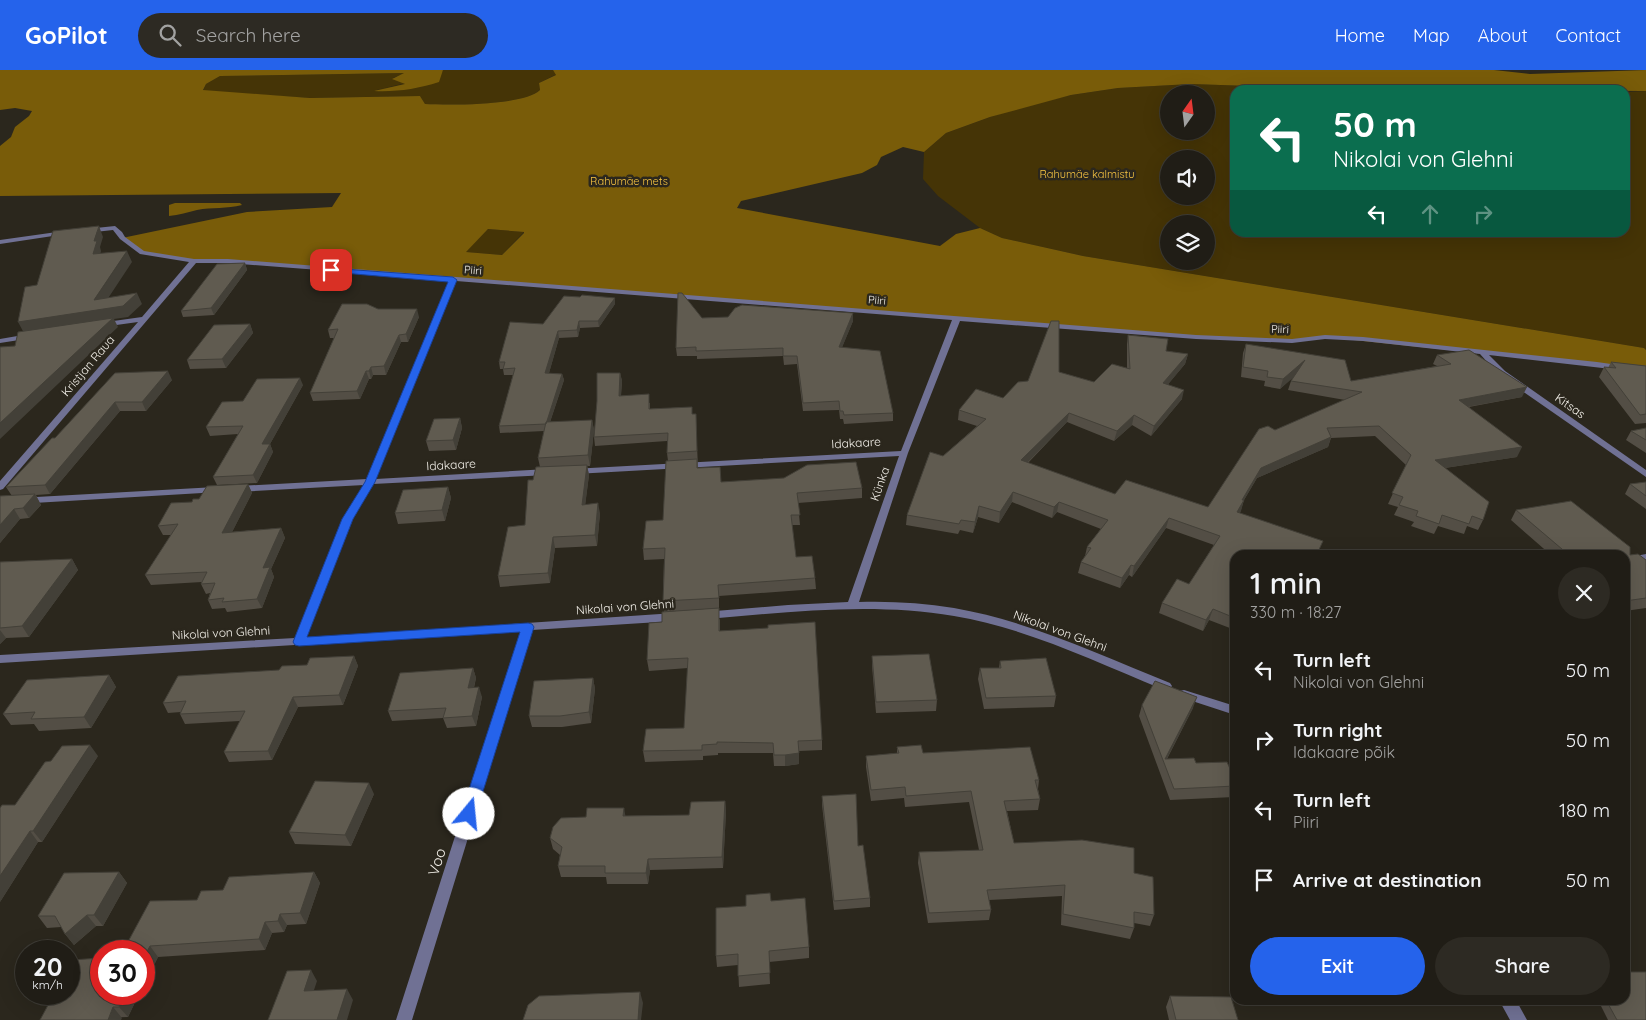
<!DOCTYPE html>
<meta charset="utf-8">
<style>
body{margin:0;font-family:Quicksand,sans-serif;background:#2d2a23;color:#f1f3f6;height:100vh;display:flex;flex-direction:column;font-size:19px;white-space:nowrap}
*{box-sizing:border-box;margin:0}
p{font-size:16px;color:#a2a2a1}
.icon{flex:none;width:28px;height:28px;fill:none;stroke:currentColor;stroke-width:2;stroke-linecap:round;stroke-linejoin:round}
.map{position:relative;flex:1;overflow:hidden}
.panel{position:absolute;left:1230px;top:480px;width:400px;height:455px;display:flex;flex-direction:column;background:#201d16;border-radius:15px;box-shadow:0 5px 20px #0002,0 0 0 1px #3d3b35}
.panel>*{flex:none}
.hud{position:absolute;left:1230px;top:15px;width:400px;height:152px;border-radius:15px;box-shadow:0 5px 20px #0002,0 0 0 1px #3d3b35;background:#0b6e4f;color:#fff;overflow:hidden}
.needle{width:32px;rotate:14deg}
.controls{position:absolute;left:1160px;top:15px;display:grid;gap:10px}
.controls a{display:grid;place-items:center;width:55px;height:55px;border-radius:50%;background:#201d16;box-shadow:0 5px 20px #0002,0 0 0 1px #3d3b35;font-size:25px}
.speed{position:absolute;left:15px;top:870px;display:flex;gap:10px;font-size:25px;font-weight:700;text-align:center}
.speed>*{display:grid;place-content:center;width:65px;height:65px;border-radius:50%;background:#201d16;box-shadow:0 5px 20px #0002,0 0 0 1px #3d3b35;line-height:1}
.speed small{font-size:12px;font-weight:400}
.speed .limit{border:8px solid #d22;background:#fff;color:#111}
.pin{position:absolute;display:grid;place-items:center;width:42px;height:42px;color:#fff;margin:-21px;border-radius:10px;box-shadow:0 2px 8px #0006}
.me{position:absolute;width:55px;margin:-28px;rotate:17deg;stroke-linejoin:round;filter:drop-shadow(0 0 4px #0008)}
.turn{display:flex;align-items:center;gap:18px;height:105px;padding:0 20px;font-size:22px}
.turn .icon{width:65px;height:65px;stroke-width:2.5}
.turn b{display:block;font-size:35px;line-height:42px}
.lanes{display:flex;align-items:center;height:48px;padding:0 20px;background:#0003;justify-content:center;gap:25px;direction:ltr}
.lanes .off{opacity:.35}
.round{display:grid;place-items:center;flex:none;width:52px;height:52px;border-radius:26px;background:#2d2a23}
.headline{display:flex;align-items:center;justify-content:space-between;height:85px;padding:0 20px}
h1{font-size:30px;font-weight:600;line-height:38px}
.action{display:flex;gap:10px;margin-top:auto;padding:10px 20px}
.action a{flex:1;height:58px;border-radius:30px;background:#2563eb;color:#fff;font-size:20px;font-weight:600;line-height:58px;text-align:center}
.action a+a{background:#2d2a23;color:#f1f3f6}
ul{padding:0;list-style:none}
li{display:flex;align-items:center;gap:15px;height:70px;padding:0 20px}
li div{flex:1}
li b{display:block;font-size:19px}
li em{font-style:normal}
header{display:flex;align-items:center;gap:30px;box-sizing:border-box;height:70px;padding:0 25px;background:#2563eb;color:#fff}
header strong{font-size:24px}
nav{display:flex;gap:28px;margin-inline-start:auto;font-size:18px}
.search{width:350px;height:45px;background:#2d2a23;display:flex;align-items:center;gap:12px;box-sizing:border-box;padding:0 18px;border-radius:28px;color:#a2a2a1;font-size:19px}
.map>svg:first-child{display:block}
.green{fill:#453406;fill-rule:evenodd}
.forest{fill:#795c09;fill-rule:evenodd}
.lines{fill:none;stroke-linecap:round;stroke-linejoin:round}
.minor{fill:#707194;fill-rule:evenodd}
.wall{fill:#534e45}
.shaded-wall{fill:#434038}
.building{fill:#605b50;stroke:#434038}
.route{fill:#2563eb;stroke:#184099}
.labels{text-anchor:middle;stroke-width:5;stroke-linejoin:round;paint-order:stroke}
.far-park-label{font-size:11px;fill:#f7c442;stroke:#2b271d}
.far-street-label{font-size:11px;fill:#f6f3ec;stroke:#2b271d}
.street-label{font-size:12px;fill:#f6f3ec;stroke:#2b271d}
.near-street-label{font-size:15px;fill:#f6f3ec;stroke:#2b271d}
</style>
<header>
<strong>GoPilot</strong>
<div class="search"><svg class="icon" aria-label="search" viewBox="0 0 24 24"><circle cx="10" cy="10" r="6"/><path d="M15 15l6 6"/></svg>Search here</div>
<nav><a>Home</a><a>Map</a><a>About</a><a>Contact</a></nav>
</header>
<div class="map">
<svg width="1646" height="950" viewBox="0 0 1646 950">
<rect width="100%" height="100%" fill="#2b271d"/>
<path class="green" d="M443,0H553L557,4L539,13L540,20C523,36 450,35 425,34L420,26L310,28L203,21L206,14L220,6L405,3L393,8L406,13L377,20L440,6Z
M1191,14L1373,20H1235V162H1625V22L1646,21V280L1644,278L1083,186L1002,168L980,158L938,126L923,109L924,82L946,63L990,47L1025,36L1071,25L1118,18ZM1169,24H1206V61H1169ZM1169,89H1206V126H1169ZM1169,154H1206V191H1169Z
M488,159L524,162L502,185L465,182Z"/>
<path class="forest" d="M0,0H443L439,12C417,19 397,22 374,21L405,14L392,9L404,3L220,6L206,14L203,20L310,28L420,26L425,34C450,35 523,36 540,20L539,13L556,5L553,0H1494L1530,4L1646,0V21L1373,20L1191,14L1118,18L1071,25L990,47L946,63L924,82L903,77L881,87L877,95L862,103L741,131L737,138L940,176L956,164L980,158L1002,168L1083,186L1644,278L1646,280V301L1325,267L1292,271L1196,267L228,191H194L142,183L122,168L247,142L332,137L341,123L0,126V76L11,67L15,57L29,46L32,41L15,38L0,40ZM488,159L524,162V163L502,185L466,182Z
M175,133H240L242,135C227,139 212,137 197,140C188,142 179,145 169,146V135Z"/>
<g class="lines">
<path class="minor" d="M115,156L122,162L125,167L144,181L194,189H228L1196,265L1292,269L1325,265L1363,267L1597,292L1646,299V303L1489,285L1505,301L1646,400V407L1499,305L1480,284L1363,271L1325,269L1292,273L1196,269L960,251L908,383L859,532C891,531 923,533 954,538C1029,551 1100,585 1170,613L1172,616L1170,619H1162C1094,591 1026,558 954,546C872,532 789,542 707,549L703,548L702,545L703,542L788,535L848,532L899,386L575,404L572,403L570,401L572,399L901,381L952,250L456,211L376,409L548,399L553,402L548,405L373,414L353,449L306,568L675,543L679,544L680,547L679,550L675,551L532,560L412,950H396L521,561L0,593V585L295,568L343,449L364,415L238,422L233,419L238,416L367,409L449,210L228,193H196L3,419L0,420V411L138,252L102,257H99V253L142,247L189,192L140,184L120,169L113,160L86,163L83,161L86,159Z
M64,161L67,163L66,164L0,174V170Z
M29,264H32V268L0,273V269Z
M216,417L221,420L219,422L0,435V429Z
M1646,484V490L1625,494V488Z
M1184,620L1235,636V645L1180,627L1178,624L1180,621Z
M1499,930H1516L1527,950H1510Z"/>
</g>
<path class="wall" d="M245,193L247,200L214,245L183,247L181,241Z
M615,234L599,257L580,258L578,267L559,268L549,303L562,304L564,310L550,352L592,350L594,360L590,396H587L589,405L585,435L600,443L597,476L555,478L550,513L500,517L498,506L525,455L533,410L540,397L538,388L544,361L500,363L499,356L513,305H504L503,299H500L499,292L543,254Z
M378,239L419,247L408,272H401L386,305H373L371,309H369L360,329L313,331L310,323L334,268H330L328,260Z
M853,243V251L842,277L893,343V351L844,354L843,349H840L839,340L803,341L797,294L784,295L783,286L697,289V286H677L676,278L702,248Z
M250,254L253,263L226,298L190,299L187,290Z
M1128,265L1166,281L1188,284L1185,294L1168,314L1182,329L1151,366L1132,355L1114,371L1067,352L1028,393L1115,424L1208,437L1275,360L1345,330L1288,320L1291,311L1294,306L1280,319L1264,316L1265,311L1241,307L1243,283L1246,274L1351,311L1437,296L1433,294L1437,285L1522,327L1469,337L1517,387L1445,398L1483,450L1478,460L1467,456L1464,464L1438,456L1434,464L1411,456L1414,452L1394,445L1398,437L1388,434L1406,395L1375,366L1331,368L1328,377L1257,408L1244,430L1240,443L1235,485V560L1209,550L1203,561L1159,543L1162,533L1189,514L1214,475L1166,458L1132,507L1129,505L1120,518L1078,503L1081,492L1085,486L1087,477L1101,459L1057,442L1052,448L1012,432L999,453L978,447L973,463L960,460L958,464L906,455L907,445L943,386L977,356L958,350L959,340L1003,328L1028,311L1059,302L1094,312L1127,298V274Z
M1611,292L1646,296V353L1635,354L1599,307L1604,297L1608,298Z
M115,303L172,310L146,341H120L50,424L36,425L41,435L29,448L20,449L0,473V426H12L6,417L55,368Z
M620,303L622,311L621,326L650,333V339L692,337V344L696,352L698,398L721,412L862,418V428L798,433L800,455H792L796,487L815,508L816,519L719,526V538L664,542L663,531L664,489L644,490L643,479L663,450L668,391L667,383V371L595,376L594,367Z
M303,315L270,374L273,382L257,413L217,415L213,407L238,364L210,366L206,357L243,331Z
M460,348L462,358L456,380L429,381L426,371Z
M1646,358V383L1626,370L1631,361Z
M1646,412V439L1625,424L1630,414Z
M248,414L252,423L232,462L281,458L285,468L271,499L274,507L262,538L227,542L225,538L212,539L208,530L210,523L206,524L201,514L202,512L151,515L145,505L171,465H163L158,456L199,429Z
M448,417L451,428L445,451L398,454L395,443Z
M1516,440L1630,485L1646,490V538L1625,541V485H1551L1511,450Z
M72,489L78,500L29,567L6,568L0,574V492Z
M720,549V561L822,670V680L799,681V694L785,696H774L773,683H718V685L703,686V690L645,692L643,681L684,658L688,598L649,601L647,590Z
M354,586L358,596L343,635L298,637L272,690L229,692L224,682L240,651L185,654L180,644L181,642L168,643L163,633L279,600Z
M872,586L937,630L936,641L876,643L872,596Z
M1000,591L1056,626L1054,637L984,639L978,609L980,598H999Z
M473,598L476,608L474,618L482,627L476,656L447,658L443,648L392,651L388,641Z
M109,605L116,617L91,658L39,661L34,654L11,655L3,644Z
M593,608L595,619L591,653L562,657H532L529,646Z
M1142,635L1193,638L1167,689L1196,693L1235,710V724L1234,727L1170,730L1139,646Z
M897,677L923,683L1039,710L1038,719L1040,729L1038,740L1007,741L1014,773L1134,803L1154,845L1150,856L1134,853V858L1130,869L1061,855L1062,826L989,830L991,840L989,850L928,853L918,793L919,782L979,780L969,732L905,737L904,728L871,731L866,697V686L897,683Z
M98,686L42,772H38L0,832L15,735Z
M374,724L351,776L295,774L289,762Z
M822,726L858,776L870,828V837L834,840L822,735Z
M725,731L726,742L723,798L650,800L648,814H607L606,807H561L558,796L560,785L553,779L550,768L626,746L689,745Z
M119,802L127,813L103,856H96L74,875L65,864L61,857L47,858L38,846Z
M314,802L320,813L306,854L287,855L284,862L272,863L265,880L158,887L144,915V881L197,830L223,820Z
M771,831L809,877V888L769,892L770,914L739,917L738,895L717,897L716,886L746,836Z
M139,924L128,947L40,950Z
M1170,926L1238,950H1169L1166,937Z
M1598,930H1625L1646,950H1608Z"/>
<path class="shaded-wall" d="M99,156L103,167L100,177L101,181L98,195L93,184L94,171Z
M127,181L132,192L101,239L137,223L142,234L128,247L114,249L118,257L0,369V353L24,263L18,252L94,230Z
M245,193L247,200L214,245L211,238Z
M615,228V234L599,257L598,251Z
M417,239L419,247L408,272L406,264Z
M853,243V251L839,285V277Z
M579,251L580,258L578,267L577,260Z
M250,254L253,263L226,298L222,289Z
M558,261L559,268L547,310L545,303Z
M399,265L401,272L386,305L384,296Z
M1188,284L1185,294L1161,323L1163,313Z
M1305,290L1302,300L1280,319L1283,309Z
M371,297L373,305L371,309L369,301Z
M168,301L172,310L146,341L142,332Z
M366,301L369,309L360,329L357,321Z
M620,303L622,311L620,335L619,326Z
M562,304L564,310L547,361L546,354Z
M300,308L303,315L270,374L273,382L257,413L253,405L262,374Z
M1527,317L1522,327L1455,339L1459,330Z
M1184,320L1182,329L1151,366L1154,356Z
M115,332L120,341L50,424L45,415Z
M1069,343L1067,352L1020,400L1021,390Z
M1134,345L1132,355L1114,371L1117,361Z
M460,348L462,358L456,380L453,370Z
M592,350L594,360L590,396L588,385Z
M1331,367L1328,377L1257,408L1238,440L1242,430L1261,398Z
M1522,377L1517,387L1431,400L1435,390Z
M587,395L589,405L584,445L582,435Z
M248,414L252,423L227,472L222,463Z
M448,417L451,428L445,451L442,440Z
M1013,422L1012,432L999,453L1000,442Z
M35,424L41,435L29,448L23,438Z
M1244,430L1241,441L1234,452L1237,442Z
M1059,432L1057,442L1052,448L1054,437Z
M598,433L600,443L597,476L595,465Z
M979,436L978,447L973,463L975,452Z
M14,439L20,449L0,473V455Z
M1169,448L1166,458L1132,507L1134,496Z
M281,458L285,468L271,499L274,507L262,538L257,529L263,498Z
M553,467L555,478L550,513L548,503Z
M72,489L78,500L29,567L22,556Z
M1131,495L1129,505L1120,518L1122,508Z
M1213,539L1209,550L1203,561L1206,550Z
M0,560L6,568L0,574Z
M354,586L358,596L343,635L339,625Z
M473,598L476,608L471,628L468,618Z
M109,605L116,617L91,658L84,647Z
M593,608L595,619L591,653L589,642Z
M479,617L482,627L476,656L472,646Z
M293,627L298,637L272,690L268,681Z
M1197,627L1193,638L1164,694L1165,689Z
M90,675L98,686L42,772L33,761Z
M799,683V694L785,696V685Z
M369,713L374,724L351,776L345,765Z
M725,731L726,742L723,798L722,787Z
M624,738L626,749L623,746Z
M30,761L38,772L0,832V806Z
M648,789L650,800L648,814L646,803Z
M119,802L127,813L103,856L94,845Z
M314,802L320,813L306,854L300,843Z
M280,844L287,855L284,862L278,851Z
M87,845L96,856L74,875L65,864Z
M265,852L272,863L265,880L259,869Z
M150,876L158,887L144,915V887Z
M311,900L317,911L310,932L304,921Z
M347,919L353,930L347,950H337Z
M640,922L643,933L641,950H638Z
M126,924H139L128,947L119,937Z
M113,937L122,948L121,950H108Z"/>
<path class="building" d="M99,156L94,171H97L93,184L127,181L94,230L137,223L123,236L18,252L25,217L37,215L53,161Z
M245,193L211,238L181,241L217,194Z
M678,223H682L702,248L728,247L735,238L742,235L853,243L839,277L880,281L893,343L844,345L843,341H840L839,331L803,333L797,286H783V278L696,281V277L676,278Z
M582,225L615,228L598,251H579L577,260L558,261L545,303L562,304L546,354L499,356L515,298L503,299L505,292H499L510,252L543,254L564,226L580,227Z
M342,234H367L378,239H417L406,264L399,265L384,296L371,297L369,301H366L357,321L310,323L338,259L328,260Z
M113,248L0,353V277L15,276L18,262Z
M1051,251H1059V302L1094,312L1112,294L1130,299L1128,265L1168,269L1166,281L1188,284L1163,313L1184,320L1154,356L1134,345L1117,361L1069,343L1021,390L1115,424L1126,410L1208,437L1259,359L1268,356L1275,360L1362,322L1291,311L1305,290L1283,309L1267,307L1268,301L1243,297L1246,274L1345,290L1351,311L1451,294L1437,285L1469,280L1527,317L1459,330L1522,377L1435,390L1489,432L1483,450L1472,446L1469,454L1442,445L1439,454L1416,446L1418,441L1399,435L1403,427L1392,423L1411,385L1379,356L1327,358L1331,367L1261,398L1242,430H1244L1237,442L1323,471L1317,484L1320,485H1235V548L1213,539L1206,550L1162,533L1177,509L1189,514L1220,466L1169,448L1134,496L1131,495L1122,508L1081,492L1091,478L1087,477L1108,450L1059,432L1054,437L1013,422L1000,442L979,436L975,452L961,450L959,454L907,445L930,382L943,386L986,349L959,340L976,319L1003,328L1018,312L1028,311Z
M250,254L222,289L187,290L214,255Z
M1611,292L1646,296V344L1640,345L1604,297L1616,298Z
M168,301L142,332H115L45,415L6,417L52,368H55L115,303Z
M597,303H620L619,326L649,324V339L692,337V344H696L697,381L667,383L668,363L594,367L597,331Z
M300,308L262,374H270L253,405L213,407L243,356L206,357L222,332L243,331L257,309Z
M460,348L453,370L426,371L434,349Z
M592,350L588,385L538,388L546,352Z
M1646,358V370L1631,361Z
M697,389V398L720,397L721,412L784,408L807,395L856,392L862,418L797,423L800,445H791L796,487L812,486L815,508L718,515L719,528L663,531L665,478L643,479L646,451L663,450L666,391Z
M587,395L582,435L598,433L595,465L553,467L548,503L498,506L508,457L525,455L528,410H533L536,397Z
M1646,412V426L1630,414Z
M248,414L222,463L281,458L263,498L270,497L257,529L222,532L224,528L208,530L215,513L201,514L207,502L145,505L178,454L158,456L171,433L192,432L193,429H199L207,416Z
M448,417L442,440L395,443L403,420Z
M35,424L23,438L14,439L0,455V426Z
M1571,431L1630,477V485L1638,484L1646,490V528L1625,531V485H1569L1516,440Z
M72,489L22,556L0,558V492Z
M719,538V561L768,558V555L815,552L822,670L798,671L799,683L785,685H774L773,673L717,672V674L702,675V680L643,681L646,659L684,658L688,588L647,590L649,553L662,552V542Z
M929,584L937,630L876,632L872,586Z
M354,586L339,625L293,627L268,681L224,682L245,641L180,644L186,631L163,633L178,606L279,600L282,596L307,595L310,588Z
M1046,588L1056,626L986,628L980,598H1001L1000,591Z
M473,598L468,618L479,617L472,646L443,648L446,638L388,641L400,603Z
M109,605L84,647L31,649L35,642L3,644L27,610Z
M593,608L589,642L560,646H529L534,611Z
M1155,611L1197,627L1165,689L1194,688L1196,693L1227,692L1235,710V716L1174,719L1142,635Z
M90,675L33,761H30L0,806V738L2,735H15L45,692L51,691L62,676Z
M921,675L923,683L1030,677L1039,710H1035L1040,729L1004,731L1014,773L1082,770L1134,778V803L1153,807L1154,845L1134,842V858L1063,844L1065,815L987,820L991,840L929,843L919,782L983,780L971,721L906,726L905,717L871,720L866,686L899,683L897,677Z
M315,711L369,713L345,765L289,762Z
M856,724L858,776L863,775L870,828L834,831L822,726Z
M725,731L722,787L648,789L646,803H605V796H558L562,777L550,768L553,757L561,748L586,747L587,738H624L623,746L689,745L691,732Z
M119,802L94,845H87L65,864L55,846H38L64,803Z
M314,802L300,843L280,844L278,851L265,852L259,869L150,876L144,887V881H123L150,831L197,830L201,821L223,820L229,807Z
M770,823L771,831L805,828L809,877L769,881L770,903L738,906V884L716,886V838L746,836V825Z
M101,888V924H126L119,937H113L108,950H40L54,924H69V894L71,890Z
M311,900L304,921L347,919L337,950H268L287,901Z
M1625,902H1646V950H1617L1606,930H1625Z
M640,922L638,950H523L528,935L539,926Z
M1170,926L1231,927L1238,950H1176Z"/>
<path class="route" d="M329,198L453,207L457,210L375,412L353,449L307,567L528,553L532,554L534,557L476,744L474,749L469,750L464,749L461,744L520,562L299,576L295,575L293,572L342,449L365,412L448,212L331,202L327,200Z"/>
<g class="labels">
<g class="far-park-label">
<text x="1087" y="108">Rahumäe kalmistu</text>
<text x="629" y="115">Rahumäe mets</text>
</g>
<g class="far-street-label">
<text transform="translate(473 200) rotate(4)" y="4">Piiri</text>
<text transform="translate(877 230) rotate(5)" y="4">Piiri</text>
<text transform="translate(1280 259) rotate(2)" y="4">Piiri</text>
</g>
<g class="street-label">
<text transform="translate(88 296) rotate(-50)" y="4">Kristjan Raua</text>
<text transform="translate(1570 336) rotate(35)" y="4">Kitsas</text>
<text transform="translate(856 373) rotate(-3)" y="4">Idakaare</text>
<text transform="translate(451 395) rotate(-3)" y="4">Idakaare</text>
<text transform="translate(880 414) rotate(-71)" y="4">Künka</text>
<text transform="translate(625 537) rotate(-4)" y="4">Nikolai von Glehni</text>
<text transform="translate(1060 561) rotate(20)" y="4">Nikolai von Glehni</text>
<text transform="translate(221 563) rotate(-3)" y="4">Nikolai von Glehni</text>
</g>
<g class="near-street-label">
<text transform="translate(437 792) rotate(-73)" y="5">Voo</text>
</g>
</g>
</svg>
<div class="controls">
<a><svg class="needle" viewBox="-14 -14 28 28"><path d="M0-13l5 13h-10z" fill="#e53935"/><path d="M0 13l5-13h-10z" fill="#a2a2a1"/></svg></a>
<a><svg class="icon" aria-label="sound" viewBox="0 0 24 24"><path d="M4 9h4l5-4v14l-5-4H4zM17 9q2 3 0 6"/></svg></a>
<a><svg class="icon" aria-label="layers" viewBox="0 0 24 24"><path d="M12 4l9 5-9 5-9-5zM3 14l9 5 9-5"/></svg></a>
</div>
<div class="speed"><div>20<small>km/h</small></div><div class="limit">30</div></div>
<div class="pin" style="left:331px;top:200px;background:#d93025"><svg class="icon" aria-label="arrive" viewBox="0 0 24 24"><path d="M6 21V4h12l-3 4 3 4H6"/></svg></div>
<svg class="me" style="left:469px;top:744px" viewBox="-20 -20 40 40"><circle r="19" fill="#fff"/><path d="M0-13L10 11 0 6-10 11z" fill="#2563eb"/></svg>
<div class="hud">
<div class="turn"><svg class="icon" aria-label="left" viewBox="0 0 24 24"><path d="M17 20v-9H6M10 6l-5 5 5 5"/></svg><div><b>50 m</b>Nikolai von Glehni</div></div>
<div class="lanes"><svg class="icon" aria-label="left" viewBox="0 0 24 24"><path d="M17 20v-9H6M10 6l-5 5 5 5"/></svg><svg class="icon off" aria-label="ahead" viewBox="0 0 24 24"><path d="M12 20V5M6 11l6-6 6 6"/></svg><svg class="icon off" aria-label="right" viewBox="0 0 24 24"><path d="M7 20v-9h11M14 6l5 5-5 5"/></svg></div>
</div>
<section class="panel">
<div class="headline"><div><h1>1 min</h1><p>330 m · 18:27</p></div><a class="round"><svg class="icon" aria-label="close" viewBox="0 0 24 24"><path d="M6 6l12 12M18 6L6 18"/></svg></a></div>
<ul>
<li><svg class="icon" aria-label="left" viewBox="0 0 24 24"><path d="M17 20v-9H6M10 6l-5 5 5 5"/></svg><div><b>Turn left</b><p>Nikolai von Glehni</p></div><em>50 m</em></li>
<li><svg class="icon" aria-label="right" viewBox="0 0 24 24"><path d="M7 20v-9h11M14 6l5 5-5 5"/></svg><div><b>Turn right</b><p>Idakaare põik</p></div><em>50 m</em></li>
<li><svg class="icon" aria-label="left" viewBox="0 0 24 24"><path d="M17 20v-9H6M10 6l-5 5 5 5"/></svg><div><b>Turn left</b><p>Piiri</p></div><em>180 m</em></li>
<li><svg class="icon" aria-label="arrive" viewBox="0 0 24 24"><path d="M6 21V4h12l-3 4 3 4H6"/></svg><div><b>Arrive at destination</b></div><em>50 m</em></li>
</ul>
<div class="action"><a>Exit</a><a>Share</a></div>
</section>
</div>
